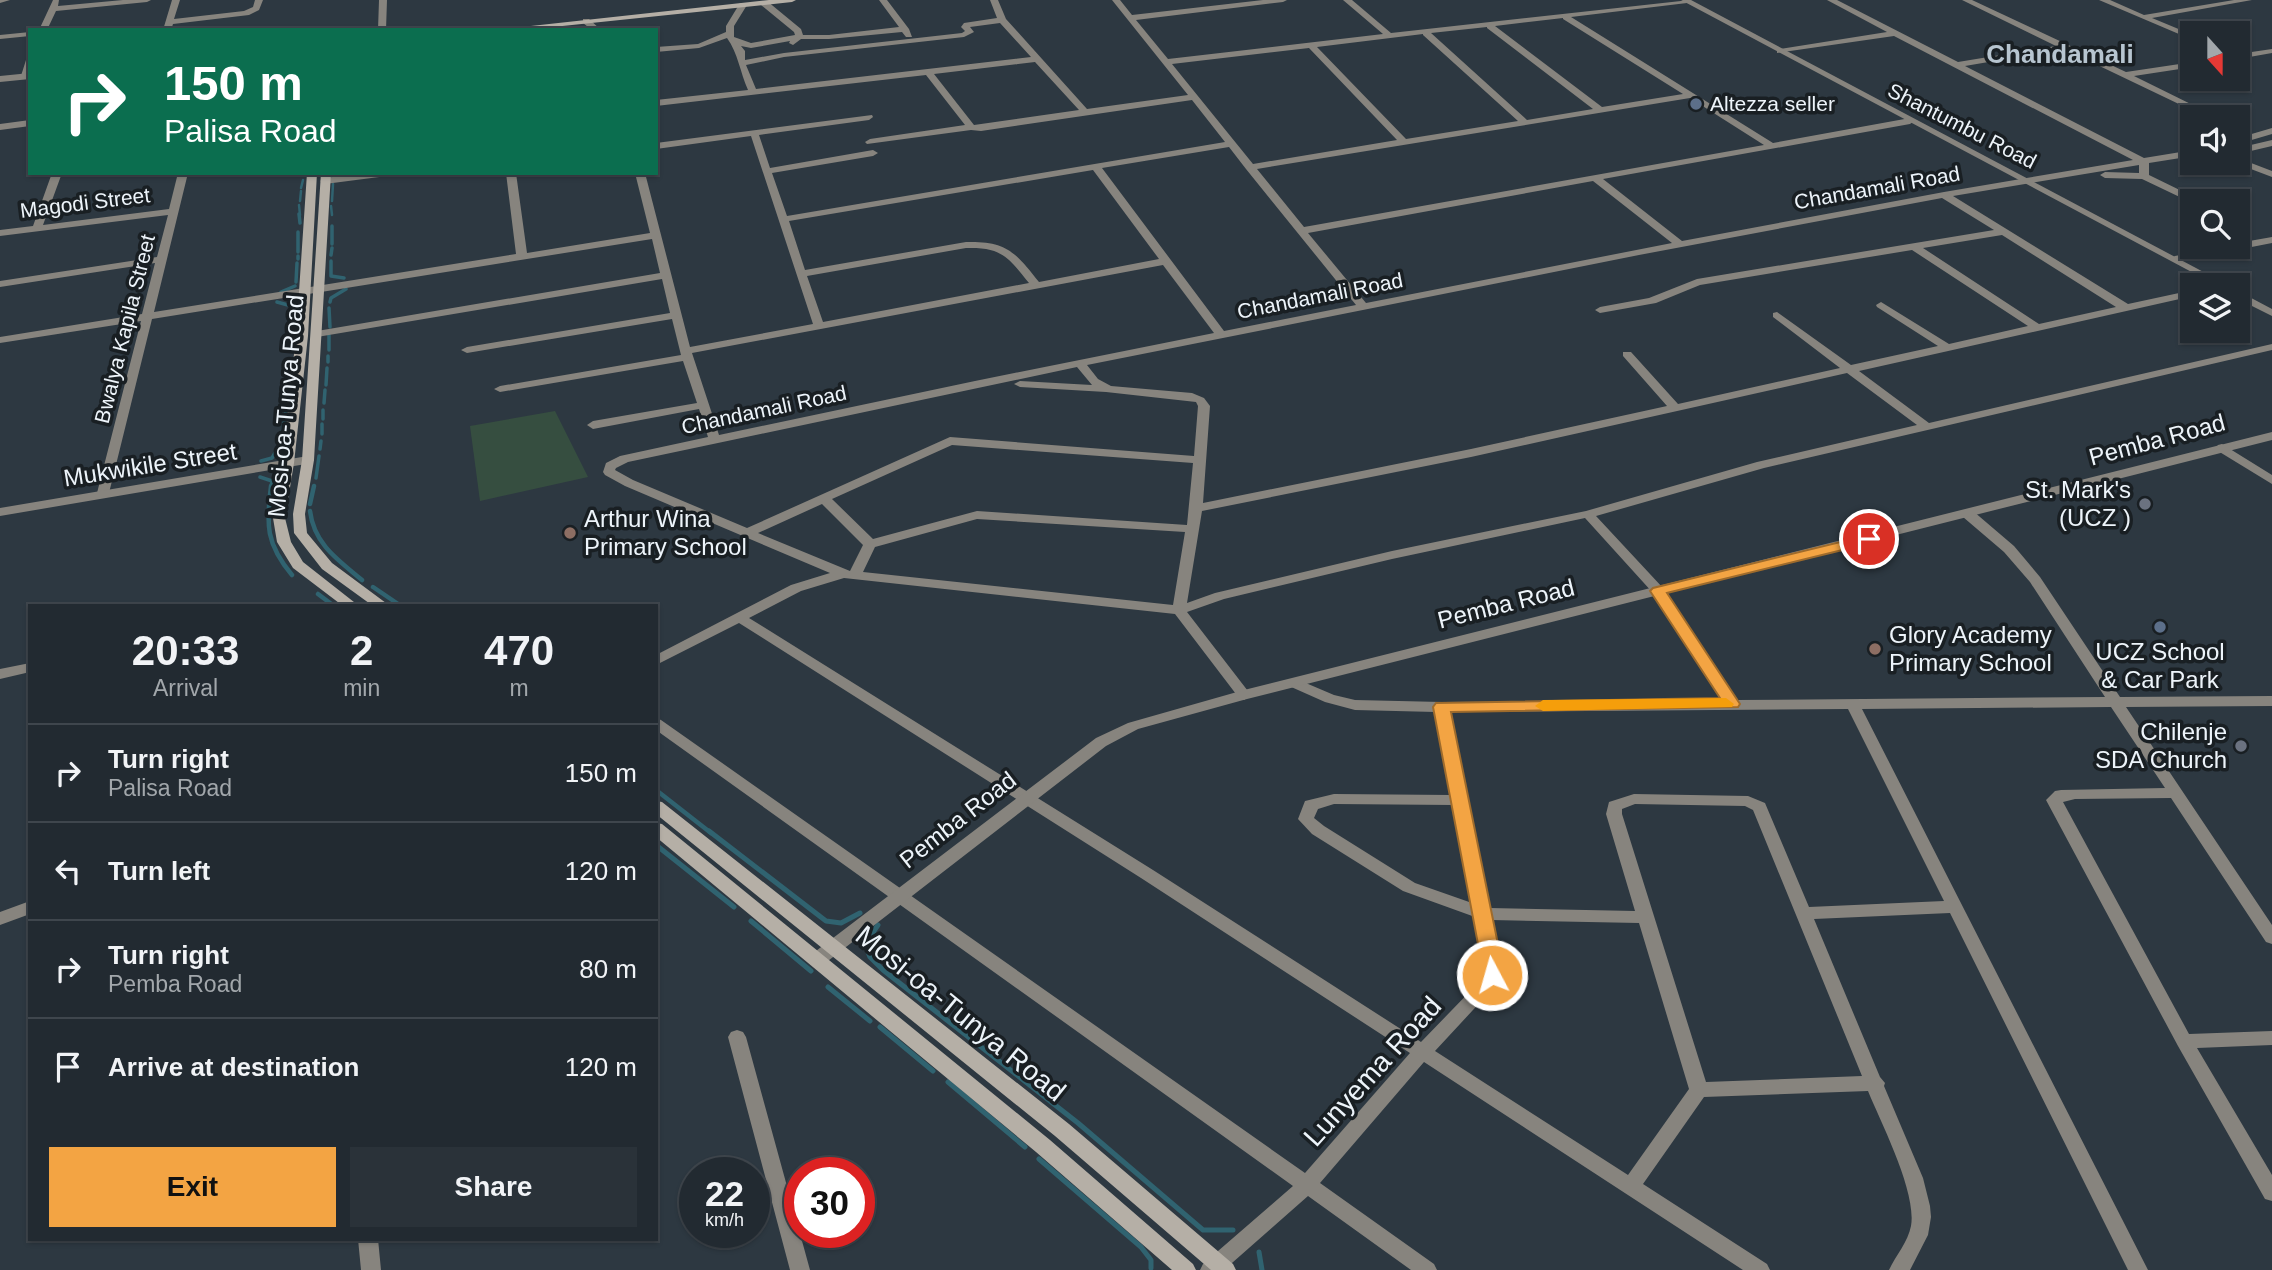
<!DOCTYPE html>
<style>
body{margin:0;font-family:Helvetica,sans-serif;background:#2a3239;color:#f1f3f6;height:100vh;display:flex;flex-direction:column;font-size:26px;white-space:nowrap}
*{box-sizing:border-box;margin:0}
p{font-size:23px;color:#a2a7ab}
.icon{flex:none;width:38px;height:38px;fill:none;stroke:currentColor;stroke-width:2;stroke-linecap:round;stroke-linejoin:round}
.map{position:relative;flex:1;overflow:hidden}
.panel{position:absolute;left:28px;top:604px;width:630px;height:637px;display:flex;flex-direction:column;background:#222a31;border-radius:0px;box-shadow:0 2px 5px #0004,0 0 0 2px #3f464d}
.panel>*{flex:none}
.hud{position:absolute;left:28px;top:28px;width:630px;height:147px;border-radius:0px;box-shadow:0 2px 5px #0004,0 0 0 2px #3f464d;background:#0b6e4f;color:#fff;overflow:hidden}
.needle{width:46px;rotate:159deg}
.tools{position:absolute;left:2180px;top:21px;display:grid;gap:14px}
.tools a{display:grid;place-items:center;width:70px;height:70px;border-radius:0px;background:#222a31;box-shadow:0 2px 5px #0004,0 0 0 2px #3f464d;font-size:35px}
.speed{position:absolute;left:679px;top:1157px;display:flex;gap:14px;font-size:35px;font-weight:700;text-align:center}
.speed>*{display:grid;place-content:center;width:91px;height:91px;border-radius:50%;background:#222a31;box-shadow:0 2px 5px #0004,0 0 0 2px #3f464d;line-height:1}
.speed small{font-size:18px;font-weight:400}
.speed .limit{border:10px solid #d22;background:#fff;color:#111}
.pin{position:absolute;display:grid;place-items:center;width:60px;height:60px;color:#fff;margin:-30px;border:4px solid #fff;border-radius:50%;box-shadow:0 2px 7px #0007}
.me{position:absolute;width:77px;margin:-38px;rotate:354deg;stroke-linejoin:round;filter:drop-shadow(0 0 5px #0008)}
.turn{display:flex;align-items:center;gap:24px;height:147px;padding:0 21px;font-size:32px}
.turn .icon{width:91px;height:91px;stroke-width:2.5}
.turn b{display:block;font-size:49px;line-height:60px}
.eta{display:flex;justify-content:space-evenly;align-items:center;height:119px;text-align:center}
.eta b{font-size:42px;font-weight:800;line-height:49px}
.action{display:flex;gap:14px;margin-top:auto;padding:14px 21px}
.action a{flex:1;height:80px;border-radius:0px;background:#f3a443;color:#111;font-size:28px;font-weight:800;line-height:80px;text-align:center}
.action a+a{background:#2a3239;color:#f1f3f6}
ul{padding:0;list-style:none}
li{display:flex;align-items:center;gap:21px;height:98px;padding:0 21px;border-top:2px solid #3f464d}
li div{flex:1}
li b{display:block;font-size:26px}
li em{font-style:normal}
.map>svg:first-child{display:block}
.green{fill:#364e40}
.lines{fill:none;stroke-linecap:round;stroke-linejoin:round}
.stream-far3{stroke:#306370;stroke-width:2.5}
.stream-far2{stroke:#306370;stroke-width:3.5}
.stream-far1{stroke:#306370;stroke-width:4.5}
.stream{stroke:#306370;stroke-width:5}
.minor{fill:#87847e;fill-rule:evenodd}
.tertiary{fill:#87847e;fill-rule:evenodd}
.secondary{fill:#b5afa6;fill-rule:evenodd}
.route{fill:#f3a443;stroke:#9e6b2c;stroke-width:2}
.slow{fill:#f59e0b}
.service-dot{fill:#5c6f8a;stroke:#191f23;stroke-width:2.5}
.worship-dot{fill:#6b7280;stroke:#191f23;stroke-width:2.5}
.education-dot{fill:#8d6e63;stroke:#191f23;stroke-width:2.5}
.labels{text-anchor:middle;stroke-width:7;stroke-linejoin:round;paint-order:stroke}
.far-poi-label{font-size:21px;fill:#edf4fa;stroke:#191f23;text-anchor:start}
.far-street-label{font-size:21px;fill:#edf4fa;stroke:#191f23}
.street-label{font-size:24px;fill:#edf4fa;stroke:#191f23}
.poi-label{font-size:24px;fill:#edf4fa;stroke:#191f23;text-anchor:end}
.far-district-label{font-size:26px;font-weight:bold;fill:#b7c5d0;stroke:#191f23}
.near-street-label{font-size:28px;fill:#edf4fa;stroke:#191f23}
</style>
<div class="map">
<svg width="2272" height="1270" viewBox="0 0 2272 1270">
<rect width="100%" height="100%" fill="#2d3841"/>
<path class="green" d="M555,411L588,477L480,501L470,426Z"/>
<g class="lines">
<path class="stream-far3" d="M332,177L333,173
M301,188L303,180
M300,201L301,191
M332,201L333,184
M299,205L300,215
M331,206L332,215"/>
<path class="stream-far2" d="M299,214L300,223
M332,226V244
M298,232V252
M331,255L332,248
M298,256V259
M331,261V276L344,278
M296,282L297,263
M281,292L295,286
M277,302L295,307L293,321
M330,302L331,298L346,289
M329,308L330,327
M329,335V350
M292,350L293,326
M328,356V362
M290,376L291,360
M326,385L327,368
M324,403L325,390
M287,406L289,382
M323,410V419
M322,424V434
M281,439L286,411
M320,449L321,441
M261,461L272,458L279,446
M260,477L272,481L271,487
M316,478L319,456"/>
<path class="stream-far1" d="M271,486C266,525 266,544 292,575
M310,504L314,486
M310,511C314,544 338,560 362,580
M373,587L401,606
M318,594L334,606
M656,790L711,833"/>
<path class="stream" d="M709,831L826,921L841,923L860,913
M656,845L734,907
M751,921L811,971
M878,925L865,944L870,957L883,970L1078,1123L1203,1230H1233
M828,987L870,1021
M880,1027L933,1071
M948,1082L1025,1147
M1039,1159L1141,1247L1151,1260V1268
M1259,1252L1262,1270"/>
<path class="minor" d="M0,0H10L0,3Z
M53,0H59L58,6L123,0H151L147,2L56,11L47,30H39Z
M172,0H180L174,19L244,11L253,7L255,0H263L259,10L249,15L173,24L171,30H163Z
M379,0H387L386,30H378Z
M879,0H887L909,29L912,37H906L902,32L829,39H801L793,45L789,43L790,41L751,48L741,46L745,51V60L784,53L962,33L965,31L961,27L964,23L997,18L990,0H998L1006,19L1087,109L1188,95L1112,0H1120L1132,15L1263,0H1287L1283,2L1136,20L1168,59L1383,34L1343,0H1352L1391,33L1690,0L1687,3L1571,17L1773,143L1910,118L1914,121L1910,124L1603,179L1682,241L1944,192L2133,160L1894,36L1777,53V49H1780L1887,32L1827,0H1837L1958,62L2056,46L1962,0H1972L2126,72L2193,62V67L2134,76L2217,117H2206L2064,49L1965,66L2144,158L2193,150V156L2149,163V175L2192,196V200H2186L2142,179L2105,178L2100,175L2105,172L2139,173V165L1953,196L2128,304L2193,290V296L1859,371L1929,423L2272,344V350L1764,468L1596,516L1663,588L1737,700L2105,697L2030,582L2004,552L1963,517L1962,514L1963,511H1973L2014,546L2040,577L2120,697L2272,696V706L2126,707L2272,925V944L2266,942L2171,798L2075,799L2063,802L2189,1034L2272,1031V1045L2197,1048L2272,1175V1201L2265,1199L2178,1046L2046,800L2055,791L2061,790L2165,788L2111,707L1862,709L2148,1270H2128L1950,913L1814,919L1880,1077L1885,1083L1884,1086L1923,1178L1930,1206L1931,1217L1928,1235L1910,1270H1889C1896,1255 1908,1242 1911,1226C1917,1192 1881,1123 1868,1091L1704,1097L1643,1184L1767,1264L1770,1270H1743L1424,1062L1320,1183L1434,1264L1437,1270H1411L1308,1196L1224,1270H1200L1203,1264L1293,1186L656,730V718L661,720L1305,1173L1410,1053L1141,878L739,623L656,665V655L791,585L830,573L625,486L605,475L603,472L606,463L620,456L708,437L699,409L593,429L587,425L593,421L697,403L683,361L500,392L494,389L500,386L681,355L672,319L467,353L461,350L467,347L670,313L662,279L317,337L311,334L317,331L660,273L652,239L152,319L109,493L103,497L97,493L141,321L0,343V337L142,314L155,263L0,287V281L157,257L168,215L0,236V230L33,226L52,173H62L43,225L169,209L178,173H188L154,312L516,254L506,173H516L527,253L650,233L635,173H645L690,347L813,324L751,136L656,149V143L872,115L873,117L869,120L759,135L770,168L873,150L878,153L873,156L772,173L787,216L1225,142L1192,100L981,131L971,130L867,144L865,142L870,139L965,125L926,75L656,106V100L748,90C740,72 738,53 727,38L699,48L656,52V47L698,44L726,32V26L740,3L747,5L734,26V37L751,43L795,35L794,32L761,5V1H767L801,29L803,35H829L899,27ZM1563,18V19L1683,94L1602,107L1495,26ZM1000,23L1031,57L756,89L746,65L784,57L964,37L974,32L970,27ZM1487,27V28L1593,109L1527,120L1431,33ZM1423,34V35L1518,121L1406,139L1317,47ZM1309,48L1397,140L1253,164L1172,64ZM1035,62L1079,110L974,125L934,74ZM1690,98L1764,145L1304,227L1257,169ZM1229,147L1246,169L1356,305L1224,331L1102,168ZM1093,170L1159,259L1039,282C1015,252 1007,241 966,242L805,270L789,221ZM1593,181L1672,243L1366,303L1308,233ZM1942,198L1994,230L1697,279L1649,298L1600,307L1595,310L1600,313L1656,303L1700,285L1912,250L2028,326L1949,344L1881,302L1876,305L1877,307L1938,346L1851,365L1777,312L1773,313V317L1840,368L1678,404L1631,352H1623V356L1667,406L1471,449L1203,503L1210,406L1204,398L1192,393L1111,386L1098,379L1087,365L1639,255ZM2002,235L2116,307L2039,324L1923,248ZM966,248C1002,247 1008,257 1029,283L823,322L807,276ZM1163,265L1214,333L975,381L719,435L692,353ZM1077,367L1092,385L1020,381L1014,384L1020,387L1106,392L1196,402L1198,406L1194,456L950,437L747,528L633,480L615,470L616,468L628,462ZM1847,373L1917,425L1757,462L1586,511L1392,551L1215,593L1187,603L1202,511L1471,457ZM952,445L1193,463L1187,525L977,511L873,539L832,499ZM822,504L863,545L850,571L758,533ZM1585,518L1653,593L1723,700L1442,702L1355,700L1334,695L1294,678L1287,683L1289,686L1325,702L1355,710L1436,712L1451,795L1334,794L1305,801L1298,819L1312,834L1403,891L1475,917L1484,969L1481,980L1421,1042L1153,870L749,618L801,591L844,578L1175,614L1239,698L1244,700L1251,695L1187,612L1224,599L1392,559ZM977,519L1185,532L1173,605L863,572L875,547ZM1848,709L1944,901L1809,907L1765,803L1748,796L1634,794L1609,802L1606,814L1635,911L1489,908L1450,712ZM1334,804L1453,805L1472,903L1415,883L1324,826L1314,818L1318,809ZM1635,804L1745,806L1753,810L1862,1076L1706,1082L1622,814V809ZM1492,920L1639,923L1689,1089L1628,1175L1435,1051L1498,983L1502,969Z
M2099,0H2110L2144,15L2234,0H2252L2152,18L2193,35V40Z
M583,19H589L601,30H592L583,23Z
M30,32V36L0,39V35Z
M2272,49V53L2238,59V54Z
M30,58L27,77L20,79L26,60Z
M30,120V126L0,130V124Z
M2272,128V134L2238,144V138Z
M2272,140V146L2238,154V148Z
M2238,158L2272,171V177L2235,163H2238Z
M363,173H392L387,176L325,184L320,181L325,178Z
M2272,237V243L2175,262L2170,259L2175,256L2222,247H2238V243Z
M2222,444L2272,475V484L2218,451L2216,448L2218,445Z
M30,663V672L0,679V669Z
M30,901V914L0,925V912Z
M737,1030L743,1032L746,1037L810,1270H790L728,1037L731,1032Z
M358,1239H378L381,1270H361Z"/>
<path class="tertiary" d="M1681,0H1691L2228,285H2216Z
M30,73V79L0,82V76Z
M2238,291L2272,309V316L2238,299Z
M2272,432V440L1247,699L1138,729L1106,746L824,964L818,965L812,964L809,959L812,954L1096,738L1128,723L1244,690Z
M308,456L314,460L312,463L0,516V508Z"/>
<path class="secondary" d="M769,0H796L792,2L524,30H494Z
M307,173H317L308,336L294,463L285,518L291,542L303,562L359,606H343L293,568L277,542L273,518L282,463L296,336Z
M321,173H331L314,460L305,514L307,533L332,563L390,606H373L322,569L294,533L293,514L302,460Z
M656,801L662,802L1069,1124L1233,1264L1236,1270H1211L1055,1136L656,814Z
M656,823L662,824L1050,1140L1193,1264L1196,1270H1172L1036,1152L656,837Z"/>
</g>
<path class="route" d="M1869,535L1875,536L1877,539L1875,542L1667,593L1740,704L1738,707L1451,712L1503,969L1499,981L1492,983L1485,981L1433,707L1436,703L1720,698L1650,591L1653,588Z"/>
<path class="slow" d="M1726,698L1734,704L1732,707L1543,711L1535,706L1543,700Z"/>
<g class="service-dot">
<circle cx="1696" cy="104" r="7"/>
<circle cx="2160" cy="627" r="7"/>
</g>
<g class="worship-dot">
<circle cx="2145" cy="504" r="7"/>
<circle cx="2241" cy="746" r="7"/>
</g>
<g class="education-dot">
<circle cx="570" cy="533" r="7"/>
<circle cx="1875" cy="649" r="7"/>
</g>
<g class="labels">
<g class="far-poi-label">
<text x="1710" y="111">Altezza seller</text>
</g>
<g class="far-street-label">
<text transform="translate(1962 126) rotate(27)" y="7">Shantumbu Road</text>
<text transform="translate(1877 188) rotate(-10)" y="7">Chandamali Road</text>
<text transform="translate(85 203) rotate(-7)" y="7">Magodi Street</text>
<text transform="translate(1320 296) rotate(-11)" y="7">Chandamali Road</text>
<text transform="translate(125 329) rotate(-76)" y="7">Bwalya Kapila Street</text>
<text transform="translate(764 410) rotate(-12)" y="7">Chandamali Road</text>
</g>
<g class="street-label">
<text transform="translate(286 406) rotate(-85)" y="8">Mosi-oa-Tunya Road</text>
<text transform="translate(2157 440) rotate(-15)" y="8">Pemba Road</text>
<text transform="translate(150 465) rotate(-9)" y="8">Mukwikile Street</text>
<text transform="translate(1506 604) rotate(-14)" y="8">Pemba Road</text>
<text transform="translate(958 820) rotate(-38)" y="8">Pemba Road</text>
</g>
<g class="poi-label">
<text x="2131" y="498">St. Mark's<tspan x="2131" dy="28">(UCZ )</tspan></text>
<text x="584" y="527" text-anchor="start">Arthur Wina<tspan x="584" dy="28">Primary School</tspan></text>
<text x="1889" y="643" text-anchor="start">Glory Academy<tspan x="1889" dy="28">Primary School</tspan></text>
<text x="2160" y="660" text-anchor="middle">UCZ School<tspan x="2160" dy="28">&amp; Car Park</tspan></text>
<text x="2227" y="740">Chilenje<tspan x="2227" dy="28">SDA Church</tspan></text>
</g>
<g class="far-district-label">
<text x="2060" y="63">Chandamali</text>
</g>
<g class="near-street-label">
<text transform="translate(961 1013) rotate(39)" y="10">Mosi-oa-Tunya Road</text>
<text transform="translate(1372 1071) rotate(-48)" y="10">Lunyema Road</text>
</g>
</g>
</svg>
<div class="tools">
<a><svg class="needle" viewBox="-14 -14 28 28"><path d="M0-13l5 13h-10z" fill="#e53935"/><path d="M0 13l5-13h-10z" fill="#a2a7ab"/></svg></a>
<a><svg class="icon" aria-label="sound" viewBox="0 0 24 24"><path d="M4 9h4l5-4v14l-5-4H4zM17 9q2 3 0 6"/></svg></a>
<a><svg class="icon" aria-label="search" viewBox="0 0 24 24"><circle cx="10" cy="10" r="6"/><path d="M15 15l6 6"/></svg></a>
<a><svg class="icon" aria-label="layers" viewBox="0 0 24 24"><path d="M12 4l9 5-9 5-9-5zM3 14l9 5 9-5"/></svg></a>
</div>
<div class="speed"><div>22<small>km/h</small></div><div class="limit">30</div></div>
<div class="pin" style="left:1869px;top:539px;background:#d93025"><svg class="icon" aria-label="arrive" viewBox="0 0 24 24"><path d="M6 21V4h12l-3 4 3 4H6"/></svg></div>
<svg class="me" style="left:1492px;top:975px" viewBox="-20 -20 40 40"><circle r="17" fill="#f3a443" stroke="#fff" stroke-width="3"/><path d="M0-11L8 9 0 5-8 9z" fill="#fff"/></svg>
<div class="hud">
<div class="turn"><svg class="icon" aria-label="right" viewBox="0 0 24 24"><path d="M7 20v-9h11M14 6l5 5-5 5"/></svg><div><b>150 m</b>Palisa Road</div></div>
</div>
<section class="panel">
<div class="eta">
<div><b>20:33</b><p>Arrival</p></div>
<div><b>2</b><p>min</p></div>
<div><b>470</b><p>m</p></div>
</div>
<ul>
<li><svg class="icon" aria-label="right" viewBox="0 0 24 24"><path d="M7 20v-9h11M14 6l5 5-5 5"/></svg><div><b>Turn right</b><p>Palisa Road</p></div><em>150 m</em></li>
<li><svg class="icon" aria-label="left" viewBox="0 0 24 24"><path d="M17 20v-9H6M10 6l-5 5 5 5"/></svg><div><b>Turn left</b></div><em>120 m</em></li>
<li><svg class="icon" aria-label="right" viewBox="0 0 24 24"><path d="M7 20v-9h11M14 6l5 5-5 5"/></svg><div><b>Turn right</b><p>Pemba Road</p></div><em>80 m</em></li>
<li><svg class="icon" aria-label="arrive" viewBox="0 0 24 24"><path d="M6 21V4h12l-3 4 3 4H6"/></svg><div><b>Arrive at destination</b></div><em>120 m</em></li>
</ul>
<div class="action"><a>Exit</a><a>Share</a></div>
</section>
</div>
